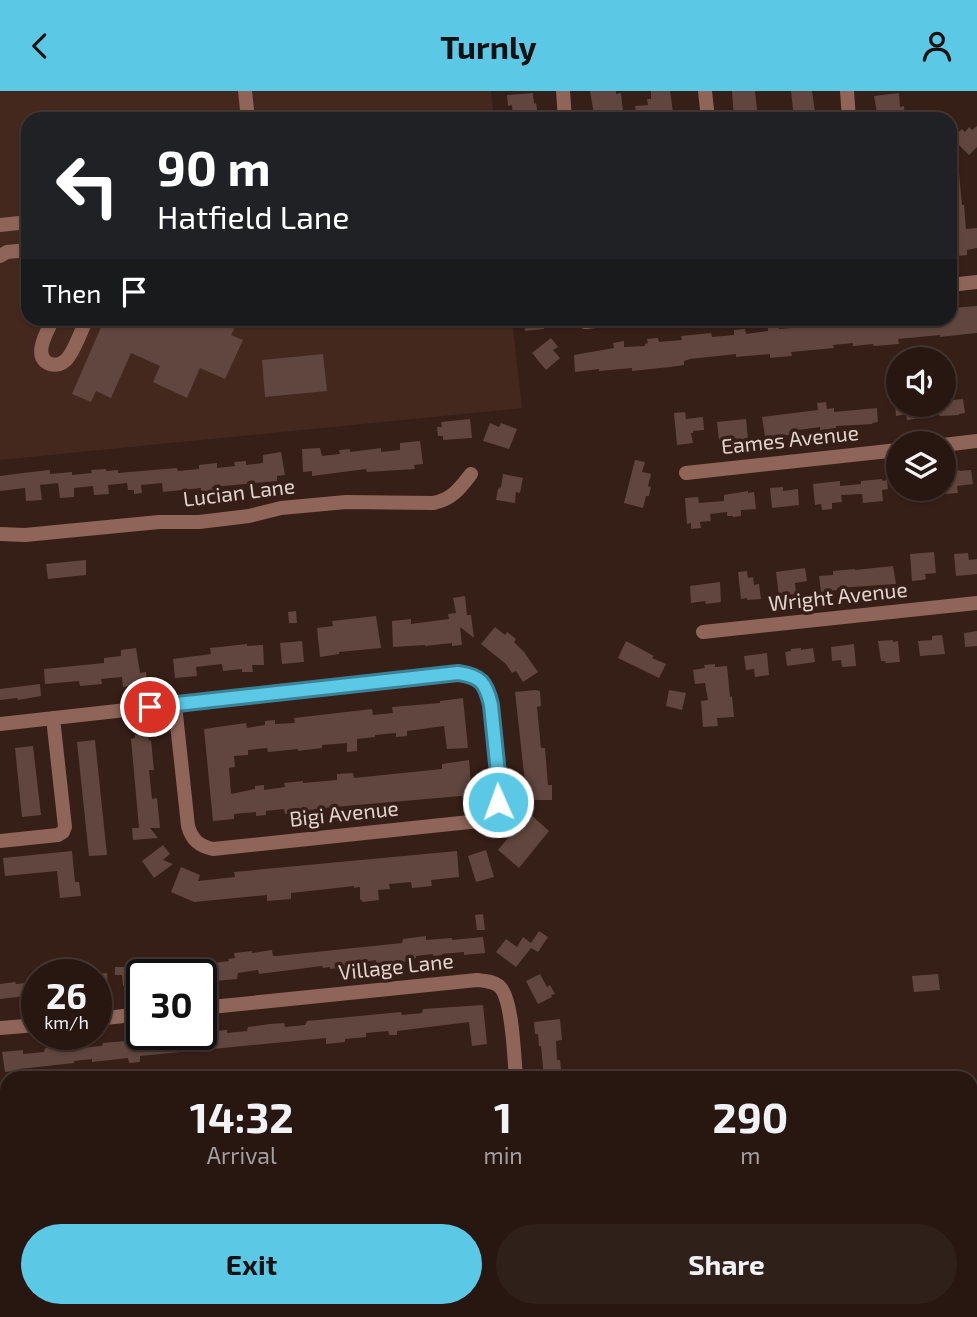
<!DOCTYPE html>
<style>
body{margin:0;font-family:"Exo 2",sans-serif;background:#30201a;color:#f1f3f6;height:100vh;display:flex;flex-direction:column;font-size:26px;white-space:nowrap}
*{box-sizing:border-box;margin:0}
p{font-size:23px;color:#a59f9f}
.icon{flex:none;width:38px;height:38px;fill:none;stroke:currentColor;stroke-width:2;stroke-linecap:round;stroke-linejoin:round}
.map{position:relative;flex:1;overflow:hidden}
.side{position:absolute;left:0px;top:980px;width:978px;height:247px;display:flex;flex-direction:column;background:#281711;border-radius:21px 21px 0 0;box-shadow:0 2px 5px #0004,0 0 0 2px #443631}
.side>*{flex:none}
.hud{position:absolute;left:21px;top:21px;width:936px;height:214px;border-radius:21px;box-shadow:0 2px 5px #0004,0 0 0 2px #443631;background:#202124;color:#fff;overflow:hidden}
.fabs{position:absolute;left:886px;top:256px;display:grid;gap:14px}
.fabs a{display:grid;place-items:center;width:70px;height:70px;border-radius:50%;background:#281711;box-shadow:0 2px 5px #0004,0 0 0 2px #443631;font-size:35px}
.speed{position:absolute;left:21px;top:868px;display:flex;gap:14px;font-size:35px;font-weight:700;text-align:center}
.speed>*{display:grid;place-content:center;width:91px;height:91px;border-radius:50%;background:#281711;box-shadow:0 2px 5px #0004,0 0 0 2px #443631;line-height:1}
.speed small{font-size:18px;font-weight:400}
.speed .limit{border:4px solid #111;border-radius:10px;background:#fff;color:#111}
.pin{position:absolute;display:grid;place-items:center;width:60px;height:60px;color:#fff;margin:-30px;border:4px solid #fff;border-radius:50%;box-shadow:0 2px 7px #0007}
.me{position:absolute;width:77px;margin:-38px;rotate:358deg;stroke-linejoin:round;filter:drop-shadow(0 0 5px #0008)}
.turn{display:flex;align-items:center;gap:24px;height:147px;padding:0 21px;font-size:32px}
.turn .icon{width:91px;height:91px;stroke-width:2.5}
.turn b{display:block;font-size:49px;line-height:60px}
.then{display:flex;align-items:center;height:66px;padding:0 21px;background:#0003;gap:14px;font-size:26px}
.eta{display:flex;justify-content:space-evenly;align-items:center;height:119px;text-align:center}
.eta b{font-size:42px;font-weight:700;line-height:49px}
.cta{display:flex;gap:14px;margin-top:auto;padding:14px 21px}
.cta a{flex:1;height:80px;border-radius:42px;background:#5bc8e6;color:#111;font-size:28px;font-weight:700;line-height:80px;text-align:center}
.cta a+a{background:#30201a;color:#f1f3f6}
header{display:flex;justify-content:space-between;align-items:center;height:91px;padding:0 21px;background:#5bc8e6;color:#111;font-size:32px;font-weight:700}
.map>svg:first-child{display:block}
.built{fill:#44281e}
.building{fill:#60463e}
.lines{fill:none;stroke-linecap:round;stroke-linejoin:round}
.minor{stroke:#8e6558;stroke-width:14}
.route-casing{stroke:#3b8296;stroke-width:18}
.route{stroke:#5bc8e6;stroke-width:12}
.labels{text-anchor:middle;stroke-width:7;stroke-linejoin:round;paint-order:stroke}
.street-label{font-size:21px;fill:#e3d3cd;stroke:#361f17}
</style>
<header><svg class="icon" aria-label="back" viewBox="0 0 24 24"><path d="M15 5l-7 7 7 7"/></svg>Turnly<svg class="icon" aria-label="person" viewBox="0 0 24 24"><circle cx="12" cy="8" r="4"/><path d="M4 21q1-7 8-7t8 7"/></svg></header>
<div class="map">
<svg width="977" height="1226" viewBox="0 0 977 1226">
<rect width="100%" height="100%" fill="#361f17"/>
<path class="built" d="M0,0H491L494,28H28V228H512L522,317L0,369Z"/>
<path class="building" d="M590,0H616V3L621,2L623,20L594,23Z
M651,0H670L674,28H650V27L637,28L635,15L648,14L647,8H651Z
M732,0H755L758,28H734Z
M791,0H812L816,28H794Z
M533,2L534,13L536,12L538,25H536V28H525V26L513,27L512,14L508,15L507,4Z
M899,2L900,16L904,15L905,25L878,27L874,5Z
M977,35V56L969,64L956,51L962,114H964L966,138L977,137V157L967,159V164L957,165L955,139H958L957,123H950V51H956L952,47L962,38L965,41L969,36L972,39Z
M977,215V242L967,243L940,246V244L898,248L899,253L874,255L873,253L853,255V252L833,254L834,257L791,261L792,265L770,267V263L736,266V263L690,268L684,270V274L670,276L632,280V277L599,280V278L575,281L574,264L614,257L613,252L624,250V256L645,255V253L648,252L647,248L658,247L659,251L682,249L681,245L711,242L712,246L734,244V239L745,238L746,243L768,240V236L779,235V238L804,236V234L815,233V231L849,228H860L861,233L885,231V228H950V225H953L952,217Z
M97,228H228L237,232L231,244L243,249L225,288L200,277L187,307L153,291L160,275L131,262L111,307L96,300L91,311L72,303L102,234L96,232Z
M524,228H541L544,238L525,240Z
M551,247L558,256L553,259L560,267L546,279L532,262Z
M323,263L327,300L265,306L262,269Z
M963,308L965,322L959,323V324L940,325L928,313H943V310Z
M826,311L827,318L834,317V321L877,317L878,331L872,332L873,333L836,335V337L820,339V336L791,340V344L765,345L762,326L818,319L817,312Z
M895,313H919L921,327L907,329L906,323L896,325Z
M685,321L686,328L703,326L704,339L693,340V342H691L693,352L677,354L674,322Z
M470,328L472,347L443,349V345H438L437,336H442L441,331Z
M746,328L748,348L737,349L736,347L719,349L717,331Z
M490,332L499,336L501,332L517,338L509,358L483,350Z
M420,350L423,373L414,374L415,378L367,381L366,378L312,385V380L303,381L302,358L320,357L322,365L340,363L339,359L350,358V361L381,357V361L400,359V352Z
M281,361L285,384L277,385V390L212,396L213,400L201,402V397L163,401L162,392L141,394L142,402L134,403V399H128L127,392L108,394L109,403L94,404L93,395L74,397V406L60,407L58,392L40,394L42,409L26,410L25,397L0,400V385L23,382L50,379V383L72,381V384L92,382L91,379L106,378V380L118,379V382L177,377L178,380L199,378V374L217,372V377L235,375L234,371L246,370V374L263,372V364Z
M635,369L645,371L642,381L651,383L648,395L651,396L649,405H646L643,417L624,412Z
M959,379L960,380L971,379L973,393L957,395L958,402L946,403L944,382Z
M503,383L523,387L520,402L516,401L515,412L496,409L498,398L501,396Z
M882,388L883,390L887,389L888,398L882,399L883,410L863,412L862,403L841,404L842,411L832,412V418L822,419L821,413L815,414L813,393L840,390V395L861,393V390Z
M783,396V400L798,398L799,414L772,417L770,397Z
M909,397H918L919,409L910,410Z
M748,400V402L754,401L756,418L741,419V425L733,426V425H727V421L710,423L711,430L700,431L701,437L691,438V432L687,433L685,407L698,406L699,412L724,410V404Z
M934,461L936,482L925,483L926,488L923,489L912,490L910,463Z
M968,462L969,469L977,468V483L956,485L954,463Z
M86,469V484L48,488L46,473Z
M893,475L896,493L837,497V499L821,501L819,485L833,484V480L855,478V479Z
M805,477L807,490L795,492L796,503L779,505L776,481Z
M747,480L748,487L753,486L754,494L759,493L761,508L747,509V507L741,508L738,481Z
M720,491L721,511L706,513L705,510L691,512L690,495Z
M465,505L467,524H471L474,547L460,536L462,554L452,555V552L425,555V554L393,556L392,530L411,528V533L449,528L448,523L456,522L453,507Z
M296,520L297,532H289L288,521Z
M376,525L381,557L339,561V563L320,566L317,537L333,535L332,530Z
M495,536L505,544L507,541L516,548L514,551L524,561L538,581L523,591L516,580L512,582L506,573L481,553Z
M977,540V555L965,556L964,542Z
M942,544L945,563L920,565L918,550L932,549V545Z
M893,549V551L898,550L900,571L886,572L885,570H881L878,550Z
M302,550L304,571L282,573L280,552Z
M626,550L654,565L652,567L666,573L659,587L618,567Z
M247,553V555L263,554L264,574H252L253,581H242V578L223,580L222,573L196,576L197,585L175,587L173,568L211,563L210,557Z
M854,553L856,575L842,576L841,569L832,570L831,556Z
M136,557L140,582L146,581L147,593L123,596L122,586L101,588L102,593L80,595L79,590L45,593L44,578L104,572V567L121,565V559Z
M801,557V559L813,557L815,571L787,575L785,561L791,560V558Z
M767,562L769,584L755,586L754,578L746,579L744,565Z
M715,573V576L727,575L730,606L732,605L734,626L717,627L718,635L703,636L701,610L708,609L705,592L695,593L693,579L705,577L704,574Z
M40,593L41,605L18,609L17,607L0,609V598Z
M535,599L540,600L541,615L537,616L541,657H545L548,694H552V709H525L524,683L515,601Z
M669,599L686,602L682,619L666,615Z
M463,607L468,657L447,658L444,635L407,640V645L396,646V642L375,644V646L357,648V660L347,661V652L322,654V657L298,660V658L268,661L267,657L248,659V664L234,665L235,676L229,677L231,703L255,698V695L264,694V699L285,696L284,692L303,690V692L337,689V683L353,682L354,687L442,678V673L469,669L472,704L323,717L285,723L284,718L266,720V724L256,725V721L234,723V728L213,730L204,638L246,632L247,637L265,634V630L275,629V633L295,632L294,627L372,618L373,624L393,622L392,616L440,612V610Z
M148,643L149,650L151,649L154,679H149L152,708L157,707L160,737H150L158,747L133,749L132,737H139L131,648L135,647V644Z
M95,649L107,764L89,765L77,651Z
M33,655L41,724L22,726L15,657Z
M529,722L549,740L519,777L498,759Z
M163,754L170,763L163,769L173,773L154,787L142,770Z
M486,759L494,786L476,791L468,765Z
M72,760L75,791H79L81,805L60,807L57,780L5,785L3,767Z
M457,760L459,786L431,789L432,795L412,797L411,791L389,793L390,798L378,799L379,809L363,811L360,808V796L354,797V795L291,802V808L267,810V804L194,811L171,801L181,776L200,784L198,790L235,786L234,781Z
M483,823L485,839H477L475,824Z
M539,840L548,846L538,861L531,857L516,876L496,861L506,848L517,856L523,846L531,852Z
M426,845V849L452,847V849L483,846L485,862L464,864V861L442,863V864L433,865V863L416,865V867L411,868V870L389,872V871L376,872V869L356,872L354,875L330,878V876L323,877L322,875L259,883L258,879L238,882L237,888L214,890H202L201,884H132L133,894L123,895L122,884H115V876H141V870L160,869V877L200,874L229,870L228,868L235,867L234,862L252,860V862L272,859L273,865H277L402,852L403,848Z
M107,882L108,897L96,898V883Z
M540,883L547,896L550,894L555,903L551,904L552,906L538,913L526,890Z
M938,883L940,899L914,901L912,885Z
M15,891L16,893L37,891V908L26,909V905L0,908V893Z
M483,914L487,953L472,955L469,931L397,940V944H389L388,940L366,942V946L345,948V951L326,953V947L140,965V971L129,972L128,967L92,971V968L74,970V972L19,978V980L5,981L2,961L23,959V963L44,961L45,957L59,955L80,953V957L102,955L103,952L126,950V948H139V951L160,948L159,947L168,946V948L189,946L188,943H206V941L227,939V942L247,940L248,936L270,933L284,932L285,936L305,934L307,930L401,921L402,924L422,922L423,918Z
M560,928L562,949L556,950L557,969H560L562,987H544L541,955H539L538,943H535L534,931Z"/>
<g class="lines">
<path class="minor" d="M245,0L248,28
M563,0L565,28
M705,0L708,28
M847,0L849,28
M0,134L28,131
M0,165L7,161L28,159
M950,194L977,191
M53,228C48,239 31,266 50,273C56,275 62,273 66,269C75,260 81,239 87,228
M585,228V231L617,228
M943,354L977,350
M686,382L898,359
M0,443L25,444L159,431H199L249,425L281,417L346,411L433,412C452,409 460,397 471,383
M703,541L977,512
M0,633L458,582C481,585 486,592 491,614L500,702C498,716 492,724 479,730L213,758C199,755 192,749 188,735L175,614
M0,750L58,744L63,741L65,736L53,627
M201,917L477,889C485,890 492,890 499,895C513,907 514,967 516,987
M96,928L142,923
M0,937L37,934
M0,1100H7
M803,1226L804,1220"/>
</g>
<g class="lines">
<defs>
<path id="route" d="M150,616L458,582C481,585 486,592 491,614L500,702L498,711"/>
</defs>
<use href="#route" class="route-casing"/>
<use href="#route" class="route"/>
</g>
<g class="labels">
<g class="street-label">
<text transform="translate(790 349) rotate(-6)" y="7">Eames Avenue</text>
<text transform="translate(239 402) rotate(-7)" y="7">Lucian Lane</text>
<text transform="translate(838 506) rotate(-6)" y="7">Wright Avenue</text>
<text transform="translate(344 723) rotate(-6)" y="7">Bigi Avenue</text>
<text transform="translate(396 876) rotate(-6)" y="7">Village Lane</text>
</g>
</g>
</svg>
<div class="fabs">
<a><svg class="icon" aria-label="sound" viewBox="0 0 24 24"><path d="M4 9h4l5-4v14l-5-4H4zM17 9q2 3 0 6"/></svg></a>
<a><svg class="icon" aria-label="layers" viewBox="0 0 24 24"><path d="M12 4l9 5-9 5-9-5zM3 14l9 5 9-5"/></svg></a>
</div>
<div class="speed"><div>26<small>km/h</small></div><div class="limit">30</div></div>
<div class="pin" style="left:150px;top:616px;background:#d93025"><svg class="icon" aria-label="arrive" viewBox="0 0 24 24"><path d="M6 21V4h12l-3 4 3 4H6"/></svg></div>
<svg class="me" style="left:498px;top:711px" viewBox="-20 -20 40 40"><circle r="17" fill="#5bc8e6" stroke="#fff" stroke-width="3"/><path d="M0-11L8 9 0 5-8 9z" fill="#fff"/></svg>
<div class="hud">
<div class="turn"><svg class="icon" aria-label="left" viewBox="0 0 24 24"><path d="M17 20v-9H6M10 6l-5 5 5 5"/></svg><div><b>90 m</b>Hatfield Lane</div></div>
<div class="then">Then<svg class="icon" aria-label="arrive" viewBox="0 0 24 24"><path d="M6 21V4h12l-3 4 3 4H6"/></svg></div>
</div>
<section class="side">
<div class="eta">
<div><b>14:32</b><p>Arrival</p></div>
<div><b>1</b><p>min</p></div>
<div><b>290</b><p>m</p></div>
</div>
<div class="cta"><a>Exit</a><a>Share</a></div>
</section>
</div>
